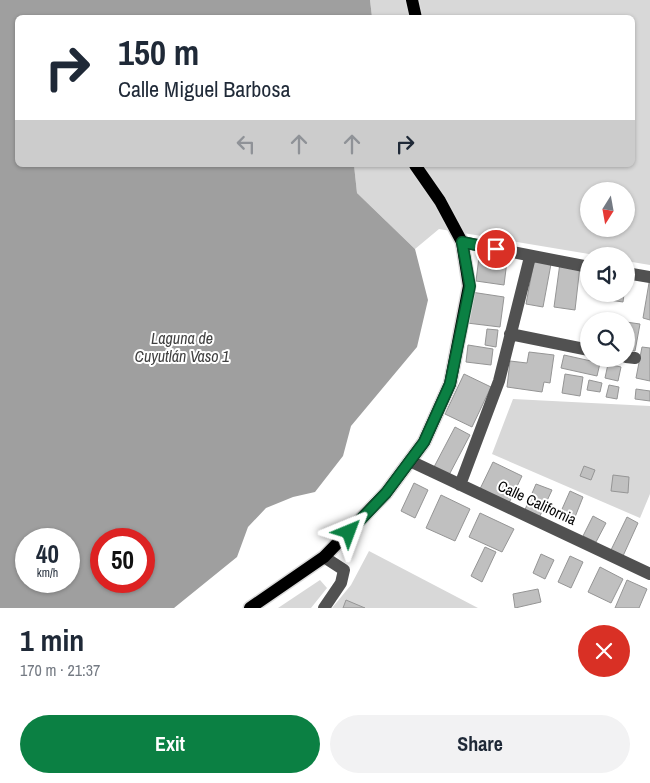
<!DOCTYPE html>
<meta charset="utf-8">
<style>
body{margin:0;font-family:"Archivo Narrow",sans-serif;background:#f2f2f3;color:#1f2937;height:100vh;display:flex;flex-direction:column;font-size:19px;white-space:nowrap}
*{box-sizing:border-box;margin:0}
p{font-size:16px;color:#747a83}
.icon{flex:none;width:28px;height:28px;fill:none;stroke:currentColor;stroke-width:2;stroke-linecap:round;stroke-linejoin:round}
.map{position:relative;height:608px;overflow:hidden}
.panel{display:flex;flex-direction:column;background:#fff;flex:1}
.panel>*{flex:none}
.guide{position:absolute;left:15px;top:15px;width:620px;height:152px;border-radius:8px;box-shadow:0 1px 4px #0004;background:#fff;color:#1f2937;overflow:hidden}
.needle{width:32px;rotate:191deg}
.buttons{position:absolute;left:580px;top:182px;display:grid;gap:10px}
.buttons a{display:grid;place-items:center;width:55px;height:55px;border-radius:50%;background:#fff;box-shadow:0 1px 4px #0004;font-size:25px}
.speed{position:absolute;left:15px;top:528px;display:flex;gap:10px;font-size:25px;font-weight:700;text-align:center}
.speed>*{display:grid;place-content:center;width:65px;height:65px;border-radius:50%;background:#fff;box-shadow:0 1px 4px #0004;line-height:1}
.speed small{font-size:12px;font-weight:400}
.speed .limit{border:8px solid #d22;background:#fff;color:#111}
.pin{position:absolute;display:grid;place-items:center;width:42px;height:42px;color:#fff;margin:-21px;border:2px solid #fff;border-radius:50%;box-shadow:0 1px 5px #0007}
.me{position:absolute;width:55px;margin:-28px;rotate:44deg;stroke-linejoin:round;filter:drop-shadow(0 0 4px #0008)}
.turn{display:flex;align-items:center;gap:18px;height:105px;padding:0 20px;font-size:22px}
.turn .icon{width:65px;height:65px;stroke-width:2.5}
.turn b{display:block;font-size:35px;line-height:42px}
.lanes{display:flex;align-items:center;height:48px;padding:0 20px;background:#0003;justify-content:center;gap:25px;direction:ltr}
.lanes .off{opacity:.35}
.round{display:grid;place-items:center;flex:none;width:52px;height:52px;border-radius:26px;background:#f2f2f3}
.overview{display:flex;align-items:center;justify-content:space-between;height:85px;padding:0 20px}
h1{font-size:30px;font-weight:800;line-height:38px}
.cta{display:flex;gap:10px;margin-top:auto;padding:10px 20px}
.cta a{flex:1;height:58px;border-radius:30px;background:#0b8043;color:#fff;font-size:20px;font-weight:800;line-height:58px;text-align:center}
.cta a+a{background:#f2f2f3;color:#1f2937}
.map>svg:first-child{display:block}
.green{fill:#d8d8d8;fill-rule:evenodd}
.water{fill:#9f9f9f;fill-rule:evenodd}
.building{fill:#c0c0c0;stroke:#959595}
.lines{fill:none;stroke-linecap:round;stroke-linejoin:round}
.major-casing{stroke:#dbdbdb;stroke-width:15}
.minor{stroke:#515151;stroke-width:12}
.major{stroke:#000;stroke-width:12}
.route-casing{stroke:#07532c;stroke-width:12}
.route{stroke:#0b8043;stroke-width:9}
.labels{text-anchor:middle;stroke-width:4;stroke-linejoin:round;paint-order:stroke}
.street-label{font-size:15px;fill:#000;stroke:#fff}
.water-label{font-size:16px;font-style:italic;fill:#404040;stroke:#fff}
</style>
<div class="map">
<svg width="650" height="608" viewBox="0 0 650 608">
<rect width="100%" height="100%" fill="#fff"/>
<path class="green" d="M370,0H650V265L626,261V256H601L439,229L415,249L357,193L354,165H632V18L372,17ZM589,191H626V229H589Z
M513,399L650,406V494L640,518L492,454Z
M369,551L478,608H332L351,585Z
M320,580L327,588L311,608H278Z"/>
<path class="water" d="M0,0H370L372,17L18,18V165H354L357,193L415,249L428,300L417,347L351,426L343,456L315,492L293,497L266,508L248,527L237,557L174,608H0ZM26,539H69V581H26ZM101,539H144V581H101Z"/>
<path class="building" d="M479,257L507,261L504,285L476,281Z
M534,261L551,264L543,307L526,304Z
M560,263L580,266L575,310L554,307Z
M649,283H650V320L643,318Z
M471,292L504,297L500,327L467,323Z
M596,294H624L623,302L596,298Z
M626,322L640,324L635,351L626,349Z
M487,329L498,330L496,347L485,345Z
M468,345L493,349L491,365L466,362Z
M642,347L650,348V381L636,378Z
M529,352L554,355L550,383L544,382L542,392L507,387L510,361L527,363Z
M564,355L600,363L597,376L561,368Z
M608,364L621,367L618,381L605,378Z
M464,374L491,387L472,427L445,414Z
M565,374L583,377L580,396L562,393Z
M589,380L602,383L600,392L587,390Z
M609,385L619,387L617,399L606,397Z
M636,389L650,391V401L635,399Z
M455,427L470,435L449,475L434,467Z
M493,462L522,476L508,505L479,491Z
M584,466L595,470L591,480L580,476Z
M613,475L629,477L628,493L611,491Z
M414,483L428,490L415,518L401,511Z
M536,484L552,490L539,518L524,512Z
M570,491L583,497L573,522L559,516Z
M441,495L470,509L455,541L426,528Z
M480,513L514,529L502,552L469,537Z
M593,516L606,523L596,542L583,536Z
M627,517L638,523L623,556L611,550Z
M485,547L496,552L482,582L471,576Z
M541,554L554,560L545,579L533,573Z
M570,556L583,562L571,588L558,582Z
M600,567L623,579L611,603L588,592Z
M627,580L647,589L639,608H615Z
M538,589L541,602L515,608L513,594Z
M346,600L365,608H343Z"/>
<g class="lines">
<defs>
<path id="major" d="M412,0L416,18
M250,608L324,557L386,493L424,442L450,384L469,286L462,242L440,201L415,165"/>
</defs>
<use href="#major" class="major-casing"/>
<path class="minor" d="M462,242L589,267
M626,273L650,277
M510,334L589,350
M626,357L635,358
M410,461L650,574
M460,485L499,381L530,257
M324,608L341,583L344,570L324,557"/>
<use href="#major" class="major"/>
</g>
<g class="lines">
<defs>
<path id="route" d="M349,532L386,493L424,442L450,384L470,286L462,242L496,249"/>
</defs>
<use href="#route" class="route-casing"/>
<use href="#route" class="route"/>
</g>
<g class="labels">
<g class="street-label">
<text transform="translate(537 503) rotate(25)" y="5">Calle California</text>
</g>
<g class="water-label">
<text x="182" y="344">Laguna de<tspan x="182" dy="18">Cuyutlán Vaso 1</tspan></text>
</g>
</g>
</svg>
<div class="buttons">
<a><svg class="needle" viewBox="-14 -14 28 28"><path d="M0-13l5 13h-10z" fill="#e53935"/><path d="M0 13l5-13h-10z" fill="#747a83"/></svg></a>
<a><svg class="icon" aria-label="sound" viewBox="0 0 24 24"><path d="M4 9h4l5-4v14l-5-4H4zM17 9q2 3 0 6"/></svg></a>
<a><svg class="icon" aria-label="search" viewBox="0 0 24 24"><circle cx="10" cy="10" r="6"/><path d="M15 15l6 6"/></svg></a>
</div>
<div class="speed"><div>40<small>km/h</small></div><div class="limit">50</div></div>
<div class="pin" style="left:496px;top:249px;background:#d93025"><svg class="icon" aria-label="arrive" viewBox="0 0 24 24"><path d="M6 21V4h12l-3 4 3 4H6"/></svg></div>
<svg class="me" style="left:349px;top:532px" viewBox="-20 -20 40 40"><path d="M0-17L14 15 0 8-14 15z" fill="#0b8043" stroke="#fff" stroke-width="4"/></svg>
<div class="guide">
<div class="turn"><svg class="icon" aria-label="right" viewBox="0 0 24 24"><path d="M7 20v-9h11M14 6l5 5-5 5"/></svg><div><b>150 m</b>Calle Miguel Barbosa</div></div>
<div class="lanes"><svg class="icon off" aria-label="left" viewBox="0 0 24 24"><path d="M17 20v-9H6M10 6l-5 5 5 5"/></svg><svg class="icon off" aria-label="ahead" viewBox="0 0 24 24"><path d="M12 20V5M6 11l6-6 6 6"/></svg><svg class="icon off" aria-label="ahead" viewBox="0 0 24 24"><path d="M12 20V5M6 11l6-6 6 6"/></svg><svg class="icon" aria-label="right" viewBox="0 0 24 24"><path d="M7 20v-9h11M14 6l5 5-5 5"/></svg></div>
</div>
</div>
<section class="panel">
<div class="overview"><div><h1>1 min</h1><p>170 m · 21:37</p></div><a class="round" style="background:#d93025;color:#fff"><svg class="icon" aria-label="close" viewBox="0 0 24 24"><path d="M6 6l12 12M18 6L6 18"/></svg></a></div>
<div class="cta"><a>Exit</a><a>Share</a></div>
</section>
